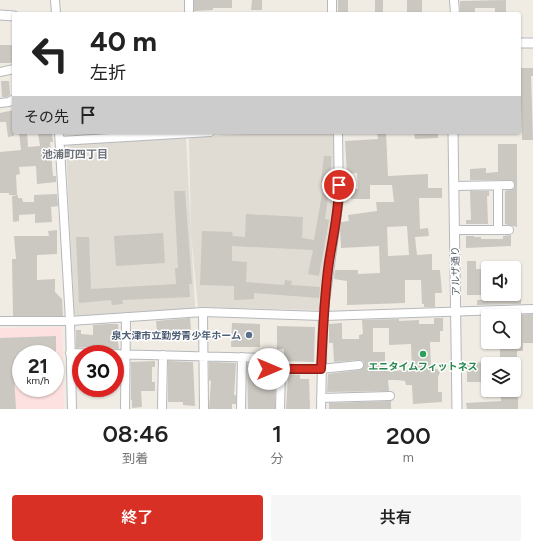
<!DOCTYPE html>
<html lang="ja">
<meta charset="utf-8">
<style>
body{margin:0;font-family:Figtree,"Noto Sans JP",sans-serif;background:#f6f6f6;color:#222;height:100vh;display:flex;flex-direction:column;font-size:15px;white-space:nowrap}
*{box-sizing:border-box;margin:0}
p{font-size:13px;color:#767676}
.icon{flex:none;width:22px;height:22px;fill:none;stroke:currentColor;stroke-width:2;stroke-linecap:round;stroke-linejoin:round}
.map{position:relative;height:409px;overflow:hidden}
.drawer{display:flex;flex-direction:column;background:#fff;flex:1}
.drawer>*{flex:none}
.guide{position:absolute;left:12px;top:12px;width:509px;height:122px;border-radius:4px;box-shadow:0 1px 3px #0004;background:#fff;color:#222;overflow:hidden}
.tools{position:absolute;left:481px;top:261px;display:grid;gap:8px}
.tools a{display:grid;place-items:center;width:40px;height:40px;border-radius:4px;background:#fff;box-shadow:0 1px 3px #0004;font-size:20px}
.speed{position:absolute;left:12px;top:345px;display:flex;gap:8px;font-size:20px;font-weight:700;text-align:center}
.speed>*{display:grid;place-content:center;width:52px;height:52px;border-radius:50%;background:#fff;box-shadow:0 1px 3px #0004;line-height:1}
.speed small{font-size:10px;font-weight:400}
.speed .limit{border:6px solid #d22;background:#fff;color:#111}
.pin{position:absolute;display:grid;place-items:center;width:34px;height:34px;color:#fff;margin:-17px;border:2px solid #fff;border-radius:50%;box-shadow:0 1px 4px #0007}
.me{position:absolute;width:44px;margin:-22px;rotate:90deg;stroke-linejoin:round;filter:drop-shadow(0 0 3px #0008)}
.turn{display:flex;align-items:center;gap:14px;height:84px;padding:0 12px;font-size:18px}
.turn .icon{width:52px;height:52px;stroke-width:2.5}
.turn b{display:block;font-size:28px;line-height:34px}
.then{display:flex;align-items:center;height:38px;padding:0 12px;background:#0003;gap:8px;font-size:15px}
.eta{display:flex;justify-content:space-evenly;align-items:center;height:68px;text-align:center}
.eta b{font-size:24px;font-weight:600;line-height:28px}
.button{display:flex;gap:8px;margin-top:auto;padding:8px 12px}
.button a{flex:1;height:46px;border-radius:4px;background:#d93025;color:#fff;font-size:16px;font-weight:600;line-height:46px;text-align:center}
.button a+a{background:#f6f6f6;color:#222}
.map>svg:first-child{display:block}
.education{fill:#e0dbd3}
.medical{fill:#fde1e0;fill-rule:evenodd}
.building{fill:#cbc7c1;fill-rule:evenodd}
.lines{fill:none;stroke-linecap:round;stroke-linejoin:round}
.minor-casing{stroke:#b5b8bc;stroke-width:10}
.tertiary-casing{stroke:#b5b8bc;stroke-width:11}
.minor{stroke:#fff;stroke-width:8}
.tertiary{stroke:#fff;stroke-width:9}
.route-casing{stroke:#8d1f18;stroke-width:10}
.route{stroke:#d93025;stroke-width:7}
.service-dot{fill:#5c6f8a;stroke:#fff;stroke-width:1.5}
.leisure-dot{fill:#2e9e5b;stroke:#fff;stroke-width:1.5}
.labels{text-anchor:middle;stroke-width:3;stroke-linejoin:round;paint-order:stroke}
.street-label{font-size:10px;fill:#5c6166;stroke:#fff}
.service-label{font-size:10px;font-weight:bold;fill:#4e5e75;stroke:#fff;text-anchor:end}
.leisure-label{font-size:10px;font-weight:bold;fill:#27864d;stroke:#fff}
.neighbourhood-label{font-size:11px;font-weight:bold;fill:#6d7378;stroke:#fff}
</style>
<div class="map">
<svg width="533" height="409" viewBox="0 0 533 409">
<rect width="100%" height="100%" fill="#f0ece4"/>
<path class="education" d="M268,132H333L336,192L319,310L198,307L191,233L189,138Z
M186,138L195,308L77,316L74,313L66,149L70,144Z"/>
<path class="medical" d="M62,327L64,409H0V328ZM21,354H55V388H21Z"/>
<path class="building" d="M194,0H232V8H213V10L194,11Z
M252,0H262V10H251Z
M338,0H348V14H338Z
M375,0H383V14H375Z
M407,0H422V14H407Z
M506,0V14H495V8H475V14H460V1Z
M0,45H14V63H0Z
M520,68H533V76H531L533,140H522Z
M1,81H9L10,95L7,97H2Z
M14,110V136L8,137L6,122H0V113Z
M19,132H27L28,147L40,146L38,133L52,132L53,142H50L53,176H56V182L37,184L36,166L19,167L20,174L16,175L17,195H9V193H0V152L21,150Z
M377,132H386L388,176L428,174V188H442V198H419L420,229L428,228L429,236L415,237L417,255L432,254V270H440L442,293H435V307H424V304H422L421,280H405V303L347,305V281L334,279L335,270H358V274L380,273L379,246L341,248L340,230L341,222L349,221L348,215L377,211L376,202H394L392,185H370V199H351V188L358,189L357,173L347,174L345,141L378,139ZM407,226L409,255L388,256L387,227Z
M414,132H438V138L415,139Z
M498,144H517V227L505,224V191L513,189L515,185L514,182L510,180H470V169L486,168V173L498,172Z
M324,156H331V175L325,219L329,220L319,276L308,274L313,250L232,246V261L247,262L246,282L284,285L285,280L292,281L291,285L320,287L319,298L254,293V299L234,300V286L200,285L202,231L232,232L233,236L245,237L246,214L303,217L302,238L314,240L324,183H321Z
M174,191H185L192,284H189L190,297L122,300L123,304L112,305L111,300L79,303L76,237H89L91,289L176,284L175,268H178Z
M470,191H489V196H487L488,224H466V220H471Z
M57,194L58,206L51,207L52,222L35,223V214L19,215V221L13,222L12,196L18,195V198H22L23,202H34V195Z
M57,230V254L37,255V280L55,279V292L62,299L63,316H13L12,259H16L14,236H49L48,231Z
M163,233L165,263L116,266L114,236Z
M511,235V246L466,248V236H474V237H481V239H503V236Z
M467,261H476V269H482V295H467Z
M521,298V304L477,305V300Z
M533,314V343H523V351H517V364H500V349H493V342H514V340L516,339L514,315Z
M190,318L191,330L157,333L156,321Z
M434,318H443V331H440V342H430L431,369H437L440,372L438,377V392H442V402L413,404L412,385H406L405,381L397,380H388L389,391L327,392L328,374L360,370L364,365L363,361L359,360L334,362L333,343H329V324L342,323V339H359V335L363,334L362,320L399,319V321L419,320V324H434ZM373,328H389V345L411,344L412,370L385,371V352H373Z
M232,323L260,324V347H231Z
M107,324H118L119,336H117L119,349L94,348V347L76,348V330H81V334L93,335V325Z
M277,326L315,327L314,362L284,361V349H277Z
M56,336V354H21V375H14L16,409H0V338Z
M155,361V367H152V382H155V391H141L142,407L132,408V400H131V362Z
M168,361L193,362L195,406L183,405V402H168Z
M209,362L236,363L234,395H236V404H232V409H209L211,381L209,380Z
M488,362V382H467V363Z
M263,363L262,374L275,375V409H248L247,364Z
M288,374L300,375V379H309L310,409H286Z
M501,390H518V409H467L466,403L501,401Z
M391,401V409H329V403Z"/>
<g class="lines">
<defs>
<path id="minor" d="M55,0L56,14
M332,0V14
M454,0L455,14
M189,14V0
M0,72L14,69
M0,103L9,102L14,99
M59,132L70,321L72,409
M60,141L210,132
M454,186L510,185
M454,230H509
M498,230V186
M203,312L204,409
M0,321H70L203,312L323,316L533,309
M70,353L268,358L269,369H321L359,365
M321,398L390,396
M125,409L126,317
M162,409L163,355
M241,409L242,357
M280,409L281,369
M321,409L323,316L339,199L338,132"/>
<path id="tertiary" d="M0,15L14,16
M519,43H533
M453,132L457,409"/>
</defs>
<use href="#minor" class="minor-casing"/>
<use href="#tertiary" class="tertiary-casing"/>
<use href="#minor" class="minor"/>
<use href="#tertiary" class="tertiary"/>
</g>
<g class="lines">
<defs>
<path id="route" d="M269,369H321C323,333 324,297 329,262C333,236 339,211 339,185"/>
</defs>
<use href="#route" class="route-casing"/>
<use href="#route" class="route"/>
</g>
<circle class="service-dot" cx="249" cy="335" r="4"/>
<circle class="leisure-dot" cx="423" cy="354" r="4"/>
<g class="labels">
<g class="street-label">
<text transform="translate(455 271) rotate(-91)" y="4">アルザ通り</text>
</g>
<g class="service-label">
<text x="241" y="339">泉大津市立勤労青少年ホーム</text>
</g>
<g class="leisure-label">
<text x="423" y="370">エニタイムフィットネス</text>
</g>
<g class="neighbourhood-label">
<text x="75" y="158">池浦町四丁目</text>
</g>
</g>
</svg>
<div class="tools">
<a><svg class="icon" aria-label="sound" viewBox="0 0 24 24"><path d="M4 9h4l5-4v14l-5-4H4zM17 9q2 3 0 6"/></svg></a>
<a><svg class="icon" aria-label="search" viewBox="0 0 24 24"><circle cx="10" cy="10" r="6"/><path d="M15 15l6 6"/></svg></a>
<a><svg class="icon" aria-label="layers" viewBox="0 0 24 24"><path d="M12 4l9 5-9 5-9-5zM3 14l9 5 9-5"/></svg></a>
</div>
<div class="speed"><div>21<small>km/h</small></div><div class="limit">30</div></div>
<div class="pin" style="left:339px;top:185px;background:#d93025"><svg class="icon" aria-label="arrive" viewBox="0 0 24 24"><path d="M6 21V4h12l-3 4 3 4H6"/></svg></div>
<svg class="me" style="left:269px;top:369px" viewBox="-20 -20 40 40"><circle r="19" fill="#fff"/><path d="M0-13L10 11 0 6-10 11z" fill="#d93025"/></svg>
<div class="guide">
<div class="turn"><svg class="icon" aria-label="left" viewBox="0 0 24 24"><path d="M17 20v-9H6M10 6l-5 5 5 5"/></svg><div><b>40 m</b>左折</div></div>
<div class="then">その先<svg class="icon" aria-label="arrive" viewBox="0 0 24 24"><path d="M6 21V4h12l-3 4 3 4H6"/></svg></div>
</div>
</div>
<section class="drawer">
<div class="eta">
<div><b>08:46</b><p>到着</p></div>
<div><b>1</b><p>分</p></div>
<div><b>200</b><p>m</p></div>
</div>
<div class="button"><a>終了</a><a>共有</a></div>
</section>
